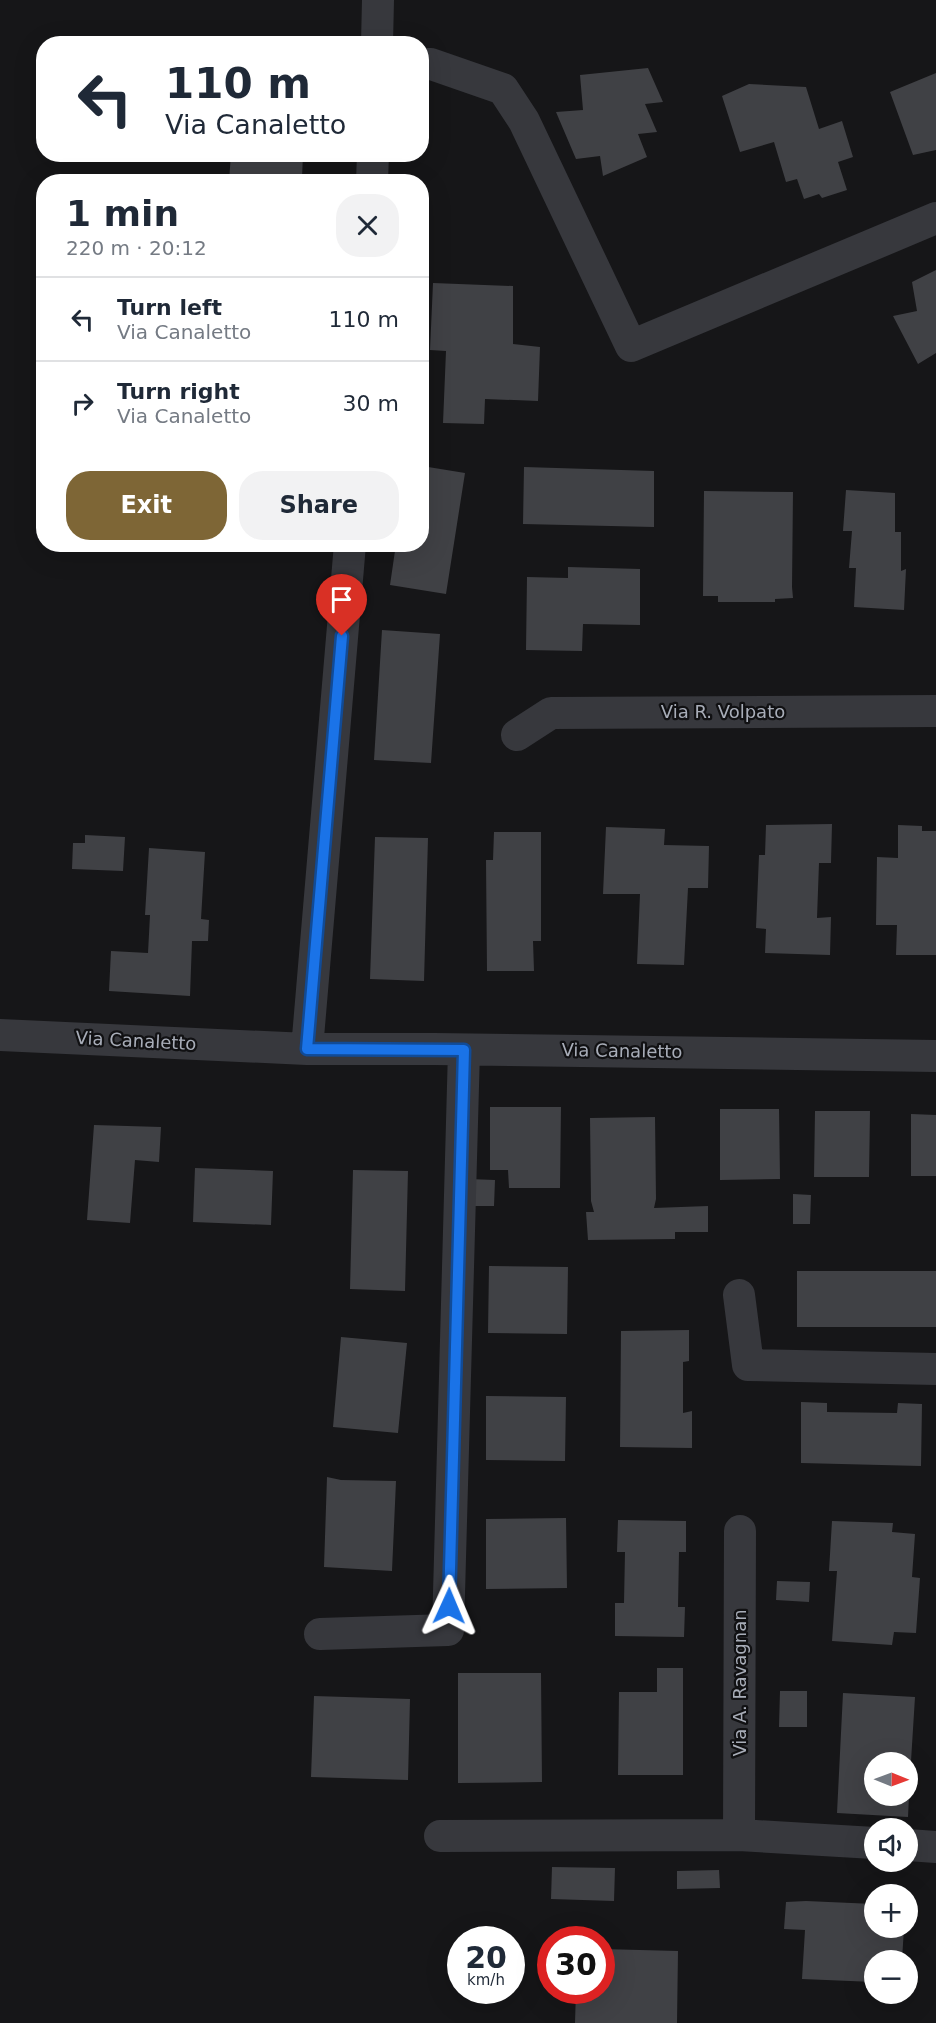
<!DOCTYPE html>
<meta charset="utf-8">
<style>
body{margin:0;font-family:"DejaVu Sans",sans-serif;background:#f2f2f3;color:#1f2937;height:100vh;display:flex;flex-direction:column;font-size:22px;white-space:nowrap}
*{box-sizing:border-box;margin:0}
p{font-size:20px;color:#747a83}
.icon{flex:none;width:33px;height:33px;fill:none;stroke:currentColor;stroke-width:2;stroke-linecap:round;stroke-linejoin:round}
.map{position:relative;flex:1;overflow:hidden}
.sheet{position:absolute;left:36px;top:174px;width:393px;height:378px;display:flex;flex-direction:column;background:#fff;border-radius:24px;box-shadow:0 6px 24px #0002}
.sheet>*{flex:none}
.guide{position:absolute;left:36px;top:36px;width:393px;height:126px;border-radius:24px;box-shadow:0 6px 24px #0002;background:#fff;color:#1f2937;overflow:hidden}
.needle{width:39px;rotate:91deg}
.buttons{position:absolute;left:864px;top:1752px;display:grid;gap:12px}
.buttons a{display:grid;place-items:center;width:54px;height:54px;border-radius:50%;background:#fff;box-shadow:0 6px 24px #0002;font-size:30px}
.speed{position:absolute;left:447px;top:1926px;display:flex;gap:12px;font-size:30px;font-weight:700;text-align:center}
.speed>*{display:grid;place-content:center;width:78px;height:78px;border-radius:50%;background:#fff;box-shadow:0 6px 24px #0002;line-height:1}
.speed small{font-size:15px;font-weight:400}
.speed .limit{border:9px solid #d22;background:#fff;color:#111}
.pin{position:absolute;display:grid;place-items:center;width:51px;height:51px;color:#fff;margin:-62px -26px;border-radius:50% 50% 50% 0;rotate:-45deg;box-shadow:0 0 6px #0007}
.pin .icon{rotate:45deg}
.me{position:absolute;width:66px;margin:-33px;rotate:1deg;stroke-linejoin:round;filter:drop-shadow(0 0 4px #0008)}
.turn{display:flex;align-items:center;gap:21px;height:126px;padding:0 30px;font-size:27px}
.turn .icon{width:78px;height:78px;stroke-width:2.5}
.turn b{display:block;font-size:42px;line-height:51px}
.round{display:grid;place-items:center;flex:none;width:63px;height:63px;border-radius:24px;background:#f2f2f3}
.overview{display:flex;align-items:center;justify-content:space-between;height:102px;padding:0 30px}
h1{font-size:36px;font-weight:800;line-height:45px}
.primary-button{display:flex;gap:12px;margin-top:auto;padding:12px 30px}
.primary-button a{flex:1;height:69px;border-radius:24px;background:#7e6636;color:#fff;font-size:24px;font-weight:800;line-height:69px;text-align:center}
.primary-button a+a{background:#f2f2f3;color:#1f2937}
ul{padding:0;list-style:none}
li{display:flex;align-items:center;gap:18px;height:84px;padding:0 30px;border-top:2px solid #e0e1e3}
li div{flex:1}
li b{display:block;font-size:22px}
li em{font-style:normal}
.map>svg:first-child{display:block}
.building{fill:#404145}
.lines{fill:none;stroke-linecap:round;stroke-linejoin:round}
.street{stroke:#37383d;stroke-width:32}
.route-casing{stroke:#114b97;stroke-width:15}
.route{stroke:#1a73e8;stroke-width:10}
.labels{text-anchor:middle;stroke-width:4.5;stroke-linejoin:round;paint-order:stroke}
.street-label{font-size:18px;fill:#a8adb8;stroke:#111113}
</style>
<div class="map">
<svg width="936" height="2023" viewBox="0 0 936 2023">
<rect width="100%" height="100%" fill="#161618"/>
<path class="building" d="M648,68L663,102L645,104L657,132L638,134L647,157L603,176L600,156L576,159L556,112L583,110L580,75Z
M936,73V150L913,155L890,92Z
M749,84L806,87L819,129L842,121L853,157L838,162L847,190L822,198L819,194L804,199L797,179L786,182L774,142L740,152L722,96Z
M74,154H144L136,161L74,158Z
M231,154H303L302,178L332,180V182L229,181Z
M936,270V353L918,364L893,316L917,311L912,282Z
M433,283L513,286V344L540,347L538,401L485,399L484,424L443,423L446,351L430,350Z
M422,466L465,473L446,594L390,585L396,544H422Z
M524,467L654,471V527L523,524Z
M846,490L895,493V532H901V571L906,569L904,610L854,607L856,568H849L852,531H843Z
M704,491L793,492L792,587L793,598L775,599V602H718V596H703Z
M568,567L640,569V625L583,624L582,651L526,650L527,577L568,578Z
M382,630L440,634L431,763L374,760Z
M832,824L831,863H819L817,918L831,917L830,955L765,953L766,929L756,928L759,855H765L766,825Z
M898,825L922,826V831H936V955H896L897,925H876L877,857L898,858Z
M606,827L665,829L664,845L709,846L708,888H688L684,965L637,964L640,894H603Z
M494,832H541V941H533L534,971H487L486,860H493Z
M85,835L125,837L123,871L72,869L73,843H85Z
M375,837L428,838L424,981L370,979Z
M149,848L205,852L201,919L209,920L208,941H192L190,996L109,991L111,951L148,953L150,915H145Z
M490,1107H561L560,1188H509L508,1170H490Z
M720,1109H779L780,1179L720,1180Z
M815,1111H870L869,1177H814Z
M911,1114L936,1115V1176H911Z
M655,1117L656,1199L654,1208L708,1206V1232H675V1239L588,1240L586,1212H594L591,1201L590,1118Z
M94,1125L161,1127L159,1162L135,1160L130,1223L87,1220Z
M195,1168L273,1171L271,1225L193,1222Z
M353,1170L408,1171L405,1291L350,1289Z
M469,1179L495,1180L494,1206H468Z
M793,1194L811,1195L810,1224H793Z
M489,1266L568,1267L567,1334L488,1333Z
M797,1271H936V1327H797Z
M689,1330V1361L683,1362V1413L692,1411V1448L620,1447L621,1331Z
M341,1337L407,1343L398,1433L333,1427Z
M486,1396L566,1397L565,1461L486,1460Z
M801,1402L827,1403V1412L897,1413L898,1403L922,1404L921,1466L801,1463Z
M327,1477L341,1480L396,1481L392,1571L324,1567Z
M566,1518L567,1588L486,1589V1519Z
M618,1520L686,1521V1552H679L678,1607H685L684,1637L615,1636V1603H624L625,1552H617Z
M832,1521L893,1523L892,1532L915,1534L912,1577L920,1578L916,1633L894,1632L892,1645L832,1641L837,1571H829Z
M777,1581L810,1582L809,1602L776,1600Z
M657,1668H683V1775H618L619,1692H657Z
M458,1673H541L542,1782L458,1783Z
M780,1691H807V1727H779Z
M843,1693L915,1697L909,1793H908V1762H874V1796H909L908,1817L837,1813Z
M314,1696L410,1699L408,1780L311,1777Z
M552,1867L615,1868L614,1901L551,1899Z
M719,1870L720,1888L677,1889V1871Z
M806,1901L874,1904V1928H904L902,1960H874V1982L802,1979L805,1930L784,1929L786,1902Z
M602,1949L678,1951L677,2023H575L576,1990H602Z"/>
<g class="lines">
<path class="street" d="M377,44L378,0
M422,64H431L503,89L524,121L631,346L936,218
M372,182L373,154
M517,735L551,713L936,711
M0,1035L307,1049H434L936,1056
M307,1049L350,544
M739,1295L748,1365L936,1369
M320,1634L448,1630L464,1050
M739,1835L740,1531
M440,1836L739,1835L874,1843
M908,1845L936,1847"/>
</g>
<g class="lines">
<defs>
<path id="route" d="M342,636L307,1049L464,1050L449,1606"/>
</defs>
<use href="#route" class="route-casing"/>
<use href="#route" class="route"/>
</g>
<g class="labels">
<g class="street-label">
<text x="723" y="718">Via R. Volpato</text>
<text transform="translate(136 1041) rotate(3)" y="6">Via Canaletto</text>
<text transform="translate(622 1051) rotate(1)" y="6">Via Canaletto</text>
<text transform="translate(740 1683) rotate(-90)" y="6">Via A. Ravagnan</text>
</g>
</g>
</svg>
<div class="buttons">
<a><svg class="needle" viewBox="-14 -14 28 28"><path d="M0-13l5 13h-10z" fill="#e53935"/><path d="M0 13l5-13h-10z" fill="#747a83"/></svg></a>
<a><svg class="icon" aria-label="sound" viewBox="0 0 24 24"><path d="M4 9h4l5-4v14l-5-4H4zM17 9q2 3 0 6"/></svg></a>
<a>+</a>
<a>−</a>
</div>
<div class="speed"><div>20<small>km/h</small></div><div class="limit">30</div></div>
<div class="pin" style="left:342px;top:636px;background:#d93025"><svg class="icon" aria-label="arrive" viewBox="0 0 24 24"><path d="M6 21V4h12l-3 4 3 4H6"/></svg></div>
<svg class="me" style="left:449px;top:1606px" viewBox="-20 -20 40 40"><path d="M0-17L14 15 0 8-14 15z" fill="#1a73e8" stroke="#fff" stroke-width="4"/></svg>
<div class="guide">
<div class="turn"><svg class="icon" aria-label="left" viewBox="0 0 24 24"><path d="M17 20v-9H6M10 6l-5 5 5 5"/></svg><div><b>110 m</b>Via Canaletto</div></div>
</div>
<section class="sheet">
<div class="overview"><div><h1>1 min</h1><p>220 m · 20:12</p></div><a class="round"><svg class="icon" aria-label="close" viewBox="0 0 24 24"><path d="M6 6l12 12M18 6L6 18"/></svg></a></div>
<ul>
<li><svg class="icon" aria-label="left" viewBox="0 0 24 24"><path d="M17 20v-9H6M10 6l-5 5 5 5"/></svg><div><b>Turn left</b><p>Via Canaletto</p></div><em>110 m</em></li>
<li><svg class="icon" aria-label="right" viewBox="0 0 24 24"><path d="M7 20v-9h11M14 6l5 5-5 5"/></svg><div><b>Turn right</b><p>Via Canaletto</p></div><em>30 m</em></li>
</ul>
<div class="primary-button"><a>Exit</a><a>Share</a></div>
</section>
</div>
